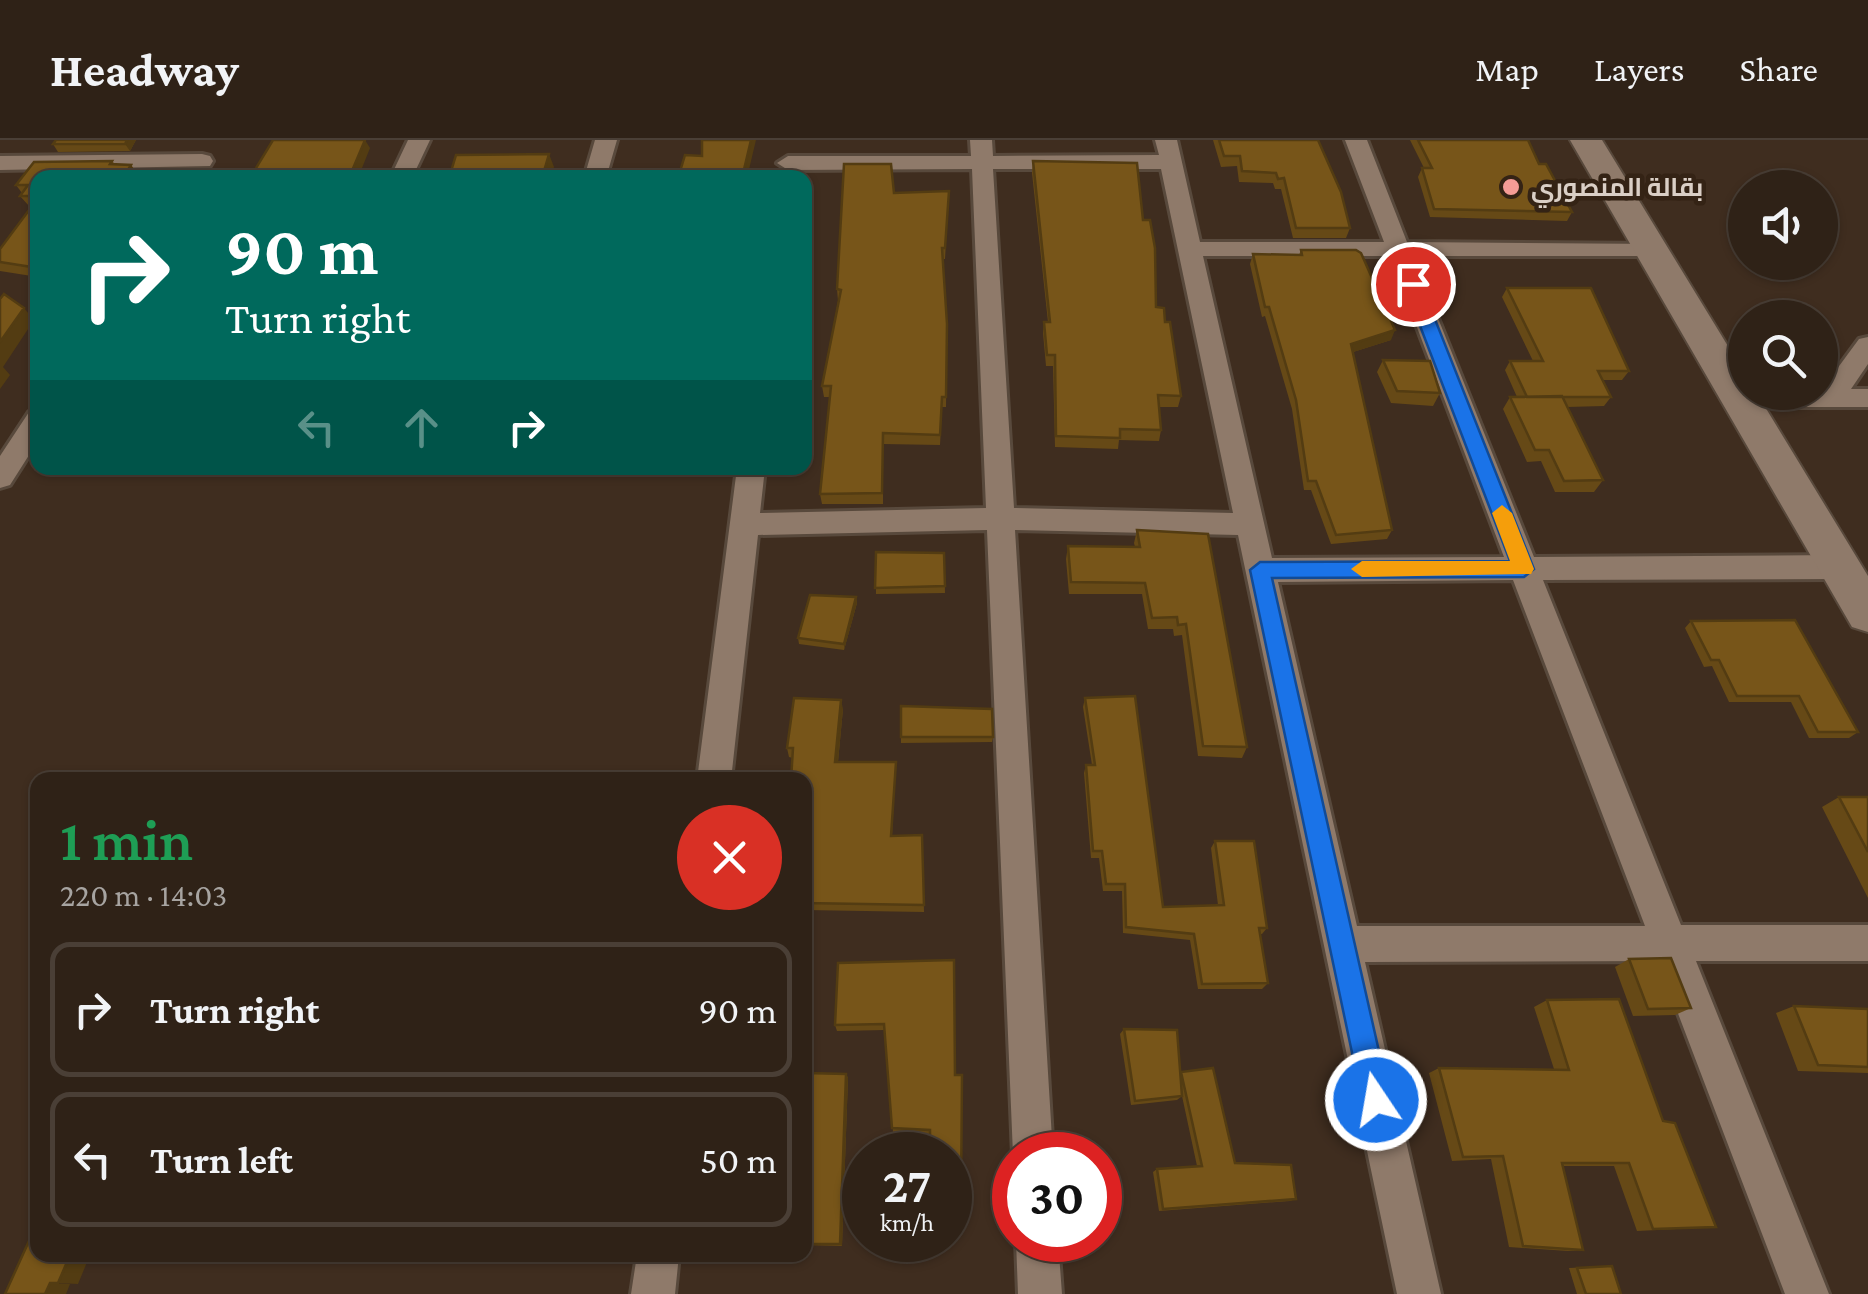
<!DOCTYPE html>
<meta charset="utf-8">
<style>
body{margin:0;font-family:"Crimson Pro",Cairo,serif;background:#3b2f24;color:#f1f3f6;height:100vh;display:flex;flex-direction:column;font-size:38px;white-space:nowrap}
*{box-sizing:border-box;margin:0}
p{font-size:32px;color:#a7a4a1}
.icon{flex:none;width:55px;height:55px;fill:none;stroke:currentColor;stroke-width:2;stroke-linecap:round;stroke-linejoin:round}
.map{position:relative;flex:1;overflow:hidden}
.drawer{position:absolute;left:30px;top:632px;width:782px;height:490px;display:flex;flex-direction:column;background:#2f2217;border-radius:20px;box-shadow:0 2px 8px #0004,0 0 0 2px #4a3f36}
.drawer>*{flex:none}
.top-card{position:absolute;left:30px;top:30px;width:782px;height:305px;border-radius:20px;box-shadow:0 2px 8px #0004,0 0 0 2px #4a3f36;background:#00695c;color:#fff;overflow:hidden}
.buttons{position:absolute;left:1728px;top:30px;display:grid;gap:20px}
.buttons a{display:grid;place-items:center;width:110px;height:110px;border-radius:50%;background:#2f2217;box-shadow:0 2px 8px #0004,0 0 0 2px #4a3f36;font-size:50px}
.speed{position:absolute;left:842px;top:992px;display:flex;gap:20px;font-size:50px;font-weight:700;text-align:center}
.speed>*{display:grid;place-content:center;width:130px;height:130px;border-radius:50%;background:#2f2217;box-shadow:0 2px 8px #0004,0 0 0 2px #4a3f36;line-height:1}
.speed small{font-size:25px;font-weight:400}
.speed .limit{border:15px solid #d22;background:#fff;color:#111}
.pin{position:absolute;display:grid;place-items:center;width:85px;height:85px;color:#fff;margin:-42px;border:5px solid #fff;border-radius:50%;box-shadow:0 2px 10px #0007}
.me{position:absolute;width:110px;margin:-55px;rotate:348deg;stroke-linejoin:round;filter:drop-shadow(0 0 8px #0008)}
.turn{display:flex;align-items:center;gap:35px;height:210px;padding:0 30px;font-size:45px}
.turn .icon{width:130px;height:130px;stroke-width:2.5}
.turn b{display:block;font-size:70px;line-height:85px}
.lanes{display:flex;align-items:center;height:95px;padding:0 30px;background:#0003;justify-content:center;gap:50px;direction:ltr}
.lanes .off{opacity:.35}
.round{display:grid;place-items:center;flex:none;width:105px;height:105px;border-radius:52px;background:#3b2f24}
.summary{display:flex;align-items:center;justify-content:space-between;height:170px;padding:0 30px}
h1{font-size:60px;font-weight:600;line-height:75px;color:#1e9e55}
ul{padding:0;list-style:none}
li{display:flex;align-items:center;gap:30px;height:135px;margin:0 20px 15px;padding:0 10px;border:5px solid #4a3f36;border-radius:20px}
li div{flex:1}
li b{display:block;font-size:38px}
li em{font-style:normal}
header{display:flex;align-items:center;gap:60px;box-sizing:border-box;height:140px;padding:0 50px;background:#2f2217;border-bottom:2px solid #4a3f36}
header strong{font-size:48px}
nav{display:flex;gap:55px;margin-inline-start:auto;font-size:35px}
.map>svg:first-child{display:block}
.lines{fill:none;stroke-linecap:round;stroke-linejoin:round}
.street-casing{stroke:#58493c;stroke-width:6}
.secondary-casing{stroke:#58493c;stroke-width:4}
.street{fill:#8f7a6a;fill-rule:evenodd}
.secondary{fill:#8f7a6a;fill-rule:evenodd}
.wall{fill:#664916}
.shaded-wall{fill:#533c12}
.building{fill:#775519;stroke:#533c12;stroke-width:2.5}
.route{fill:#1a73e8;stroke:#114b97;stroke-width:2.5}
.slow{fill:#f59e0b}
.poi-dot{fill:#f59c96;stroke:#342315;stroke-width:4}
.labels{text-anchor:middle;stroke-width:9;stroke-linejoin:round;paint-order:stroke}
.far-poi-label{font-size:25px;font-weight:bold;fill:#dacfc6;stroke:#342315;text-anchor:start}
</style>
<header>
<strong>Headway</strong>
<nav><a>Map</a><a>Layers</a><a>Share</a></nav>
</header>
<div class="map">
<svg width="1868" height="1154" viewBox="0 0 1868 1154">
<rect width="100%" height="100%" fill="#3f2d1f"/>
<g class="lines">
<defs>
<path id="street" d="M408,0H430L412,38H390Z
M595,0H617L606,38H584Z
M970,0H992L993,16L1159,15L1155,0H1177L1200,102H1384L1345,0H1367L1407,102L1659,104L1663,109L1651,116H1413L1534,417L1840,415L1850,419L1855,427L1850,435L1840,439L1543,440L1681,785H1868V821H1696L1829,1154H1785L1658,821L1365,822L1441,1154H1397L1238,395L1015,390L1053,1015H1015V1021L1013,1015L987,390L758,395L731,640H697L737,328H765L760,373L986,368L972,29L788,30L777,23L788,16H971ZM993,29H1161L1233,373L1014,368ZM1203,116H1390L1504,417L1272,418ZM1513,440L1645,786H1357L1278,442Z
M202,14L210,16L213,21L210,26L0,30V16Z
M1868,197V224L1851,249H1868V267H1740L1731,264L1727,258L1731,252L1740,249L1745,252H1820L1859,199Z
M38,270V301L10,345L0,348V316L29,272Z
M1016,1100H1058L1062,1154H1018Z
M637,1115H679L675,1154H631Z"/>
<path id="secondary" d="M1570,0H1602L1745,234V252H1756L1868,436V492L1852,487Z"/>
</defs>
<use href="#street" class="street-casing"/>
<use href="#secondary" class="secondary-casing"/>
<use href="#street" class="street"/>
<use href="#secondary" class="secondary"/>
</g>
<path class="wall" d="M136,0L130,11L58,12L53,4Z
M1213,0H1318L1350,88L1346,98H1293L1281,49H1275L1273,43L1239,42L1237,26L1221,27Z
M1410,0H1528L1539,24L1572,72L1567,81L1430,77L1418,37L1422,28H1424Z
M112,21L115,24L131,25L139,36L138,38H38V137L0,131V109L31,66H29L20,56L22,53L16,45L34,22Z
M1033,21L1143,80L1156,167L1165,182L1181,256L1178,267H1159L1161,290L1159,301L1119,300L1118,309L1055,307L1053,226H1046L1043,193L1044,182H1048L1032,33Z
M949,51L945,119H943L947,184L946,267H942L940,305L883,304V364H822L820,354L830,257H824L822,246L838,161L837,149L894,53Z
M1301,110L1391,200L1353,212L1392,390L1387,399L1331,404L1311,350H1304L1292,269L1265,176L1262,177L1250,124L1253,114L1299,115Z
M1507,148L1629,231L1622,240H1602L1611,257L1604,266L1567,267L1603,340L1594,352H1555L1541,321L1527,322L1503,269L1510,257H1517L1505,230L1510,221H1533L1502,157Z
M1383,220L1440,253L1433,266L1391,263L1377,232Z
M1137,390L1208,394L1247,607L1242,618L1198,616L1182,495L1174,496L1173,489H1148L1142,454H1069L1066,419L1068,406L1135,407L1134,403Z
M876,412L944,413L945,453L876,454Z
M856,457L857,463L844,510L799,504L798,498Z
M1691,481L1858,592L1849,598H1809L1791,562H1729L1712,526L1704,527L1685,488Z
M1085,558L1163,767L1218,765L1211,708L1215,701L1267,788L1262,794H1260L1268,843L1262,849H1198L1190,800L1123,793L1122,751H1103L1099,718H1091L1084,633L1086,625H1092L1083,567Z
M901,566L993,597L992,602L901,603Z
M843,569L838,622H896L892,696L922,695L924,772L805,770V640L793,618L789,617L787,608Z
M1839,657H1868V758L1822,667Z
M1629,819L1691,868L1675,875L1633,876L1615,827Z
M838,823L955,935L960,1062H950V1015L930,994L893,992L885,890L837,891L835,885Z
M1547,860L1663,981L1716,1087L1637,1091L1614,1026H1563L1583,1110L1568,1111L1509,1107L1491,1019L1452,1021L1429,933L1439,928L1554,929L1534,867Z
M1794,866L1868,869V933L1798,931L1776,873Z
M1124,889L1180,933L1235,1023L1296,1059L1290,1061L1159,1071L1153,1032L1157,1029L1197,1026L1182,956L1177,960L1131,965L1120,894Z
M805,933L846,934L848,938L842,1106L805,1105L808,1007H805Z
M1612,1126L1621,1154H1577L1569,1128Z"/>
<path class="shaded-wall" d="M127,0H136L130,11L125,4Z
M365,0L370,8L358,38H349Z
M751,0H756L747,38H742Z
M549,14L554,27L550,38H542Z
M131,25L139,36L138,38H123Z
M24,168L34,180L3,227L10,235L0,249V202Z
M1395,190L1391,200L1347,214L1351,204Z
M856,457L857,463L844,510V504Z
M841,560L843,569L837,632L835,622Z
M846,934L848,938L842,1106L840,1104Z
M70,1115H90L78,1144L58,1143Z
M50,1143L70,1144L66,1154H45Z"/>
<path class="building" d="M56,0H127L125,4H53Z
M273,0H365L349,38H250Z
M702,0H751L742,38H678L685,15L702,16Z
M1219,0H1318L1341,52L1350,88H1296L1284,38L1278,39L1276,33L1242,31L1240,16H1224Z
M1418,0H1528L1539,24H1546L1572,72L1434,69L1422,28H1432Z
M549,14L542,38H449L456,15Z
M112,21L110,24L131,25L123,38H38V56H20L28,45H16L34,22Z
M1033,21L1137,23L1143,80H1150L1155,108L1156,167L1164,168L1165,182H1170L1181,256L1158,255L1161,290L1120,289V298L1056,296L1055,215H1047L1044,182H1050Z
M844,24H891L894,53L949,51L945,108H942L947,184L946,257H942L940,295L883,293L882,353L820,354L831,246H822L841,150L837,149Z
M38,58V128L0,122V109Z
M1301,110H1356L1361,113L1395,190L1351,204L1392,390L1336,395L1316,341H1308L1296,260L1269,167H1265L1253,114L1302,115Z
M1507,148H1591L1629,231H1598L1611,257H1527L1510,221H1543Z
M4,154L24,168L0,202V159Z
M1383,220L1430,221L1440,253L1397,251Z
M1562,256L1603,340L1564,341L1549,310H1535L1510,257Z
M1137,390L1208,394L1247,607L1203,606L1186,484L1178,485L1177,477L1152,478L1145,443L1071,442L1068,406L1140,407Z
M876,412L944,413L945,446L875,448Z
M810,455L856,457L844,504L798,498Z
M1795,480L1858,592H1818L1799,556H1737L1719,520H1711L1691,481Z
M1135,556L1163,767L1224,765L1215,701H1254L1267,788H1259L1268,843L1202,844L1194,794L1126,787L1125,744H1106L1102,711H1093L1086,625H1095L1085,558Z
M794,558L841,560L835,622H896L891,696L922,695L924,765L805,763V640H791L793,608H787Z
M901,566L992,569L993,597H901Z
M1839,657H1868V712Z
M1671,818L1691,868L1648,869L1629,819Z
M954,820L955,935H962L961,1059H950V1015H930V990L892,988L884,884L835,885L838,823Z
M1619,859L1663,981L1675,983L1716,1087L1653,1089L1629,1023H1562L1583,1110L1523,1106L1503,1016L1463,1017L1439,928L1569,930L1547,860Z
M1794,866L1868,869V927L1818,925Z
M1124,889L1177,890L1182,956L1135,961Z
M1213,928L1235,1023L1291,1025L1296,1059L1163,1069L1157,1029L1202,1026L1181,932Z
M805,933L846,934L840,1104H805L809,1004H805Z
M38,1081V1115H70L58,1143H50L45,1154H5Z
M901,1100H935V1102L902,1105Z
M1612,1126L1621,1154H1586L1577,1128Z"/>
<path class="route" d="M1413,139L1421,144L1534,429L1524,437L1272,438L1390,960L1386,970L1376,974L1366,970L1362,960L1250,430L1260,422L1510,421L1404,144Z"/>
<path class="slow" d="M1502,365L1512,373L1534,429L1531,434L1362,437L1351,429L1362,421H1510L1492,373Z"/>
<circle class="poi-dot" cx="1511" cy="47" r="10"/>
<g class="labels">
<g class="far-poi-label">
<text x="1531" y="56">بقالة المنصوري</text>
</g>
</g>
</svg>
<div class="buttons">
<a><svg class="icon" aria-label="sound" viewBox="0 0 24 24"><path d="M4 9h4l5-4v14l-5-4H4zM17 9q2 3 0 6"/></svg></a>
<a><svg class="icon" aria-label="search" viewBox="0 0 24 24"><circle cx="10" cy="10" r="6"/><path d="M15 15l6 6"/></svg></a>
</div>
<div class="speed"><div>27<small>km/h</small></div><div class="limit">30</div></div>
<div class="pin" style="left:1413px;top:144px;background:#d93025"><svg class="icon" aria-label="arrive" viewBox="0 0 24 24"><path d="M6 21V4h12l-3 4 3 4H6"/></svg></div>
<svg class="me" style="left:1376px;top:960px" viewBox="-20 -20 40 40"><circle r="17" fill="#1a73e8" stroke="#fff" stroke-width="3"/><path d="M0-11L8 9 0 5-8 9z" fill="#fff"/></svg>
<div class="top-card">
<div class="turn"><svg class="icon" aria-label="right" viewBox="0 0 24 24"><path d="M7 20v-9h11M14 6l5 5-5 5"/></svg><div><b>90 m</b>Turn right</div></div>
<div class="lanes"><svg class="icon off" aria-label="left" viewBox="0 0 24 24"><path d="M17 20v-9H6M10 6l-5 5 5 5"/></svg><svg class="icon off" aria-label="ahead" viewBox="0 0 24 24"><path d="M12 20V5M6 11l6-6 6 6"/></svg><svg class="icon" aria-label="right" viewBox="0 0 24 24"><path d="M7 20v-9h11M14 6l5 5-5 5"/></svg></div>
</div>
<section class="drawer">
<div class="summary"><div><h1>1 min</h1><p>220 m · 14:03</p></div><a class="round" style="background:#d93025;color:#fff"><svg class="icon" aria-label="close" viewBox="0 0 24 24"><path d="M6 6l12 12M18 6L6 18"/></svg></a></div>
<ul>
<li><svg class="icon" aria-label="right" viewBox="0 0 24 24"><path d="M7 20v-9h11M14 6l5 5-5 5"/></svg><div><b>Turn right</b></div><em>90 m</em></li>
<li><svg class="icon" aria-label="left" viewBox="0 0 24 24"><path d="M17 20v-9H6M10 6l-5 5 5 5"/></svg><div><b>Turn left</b></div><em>50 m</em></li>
</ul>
</section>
</div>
